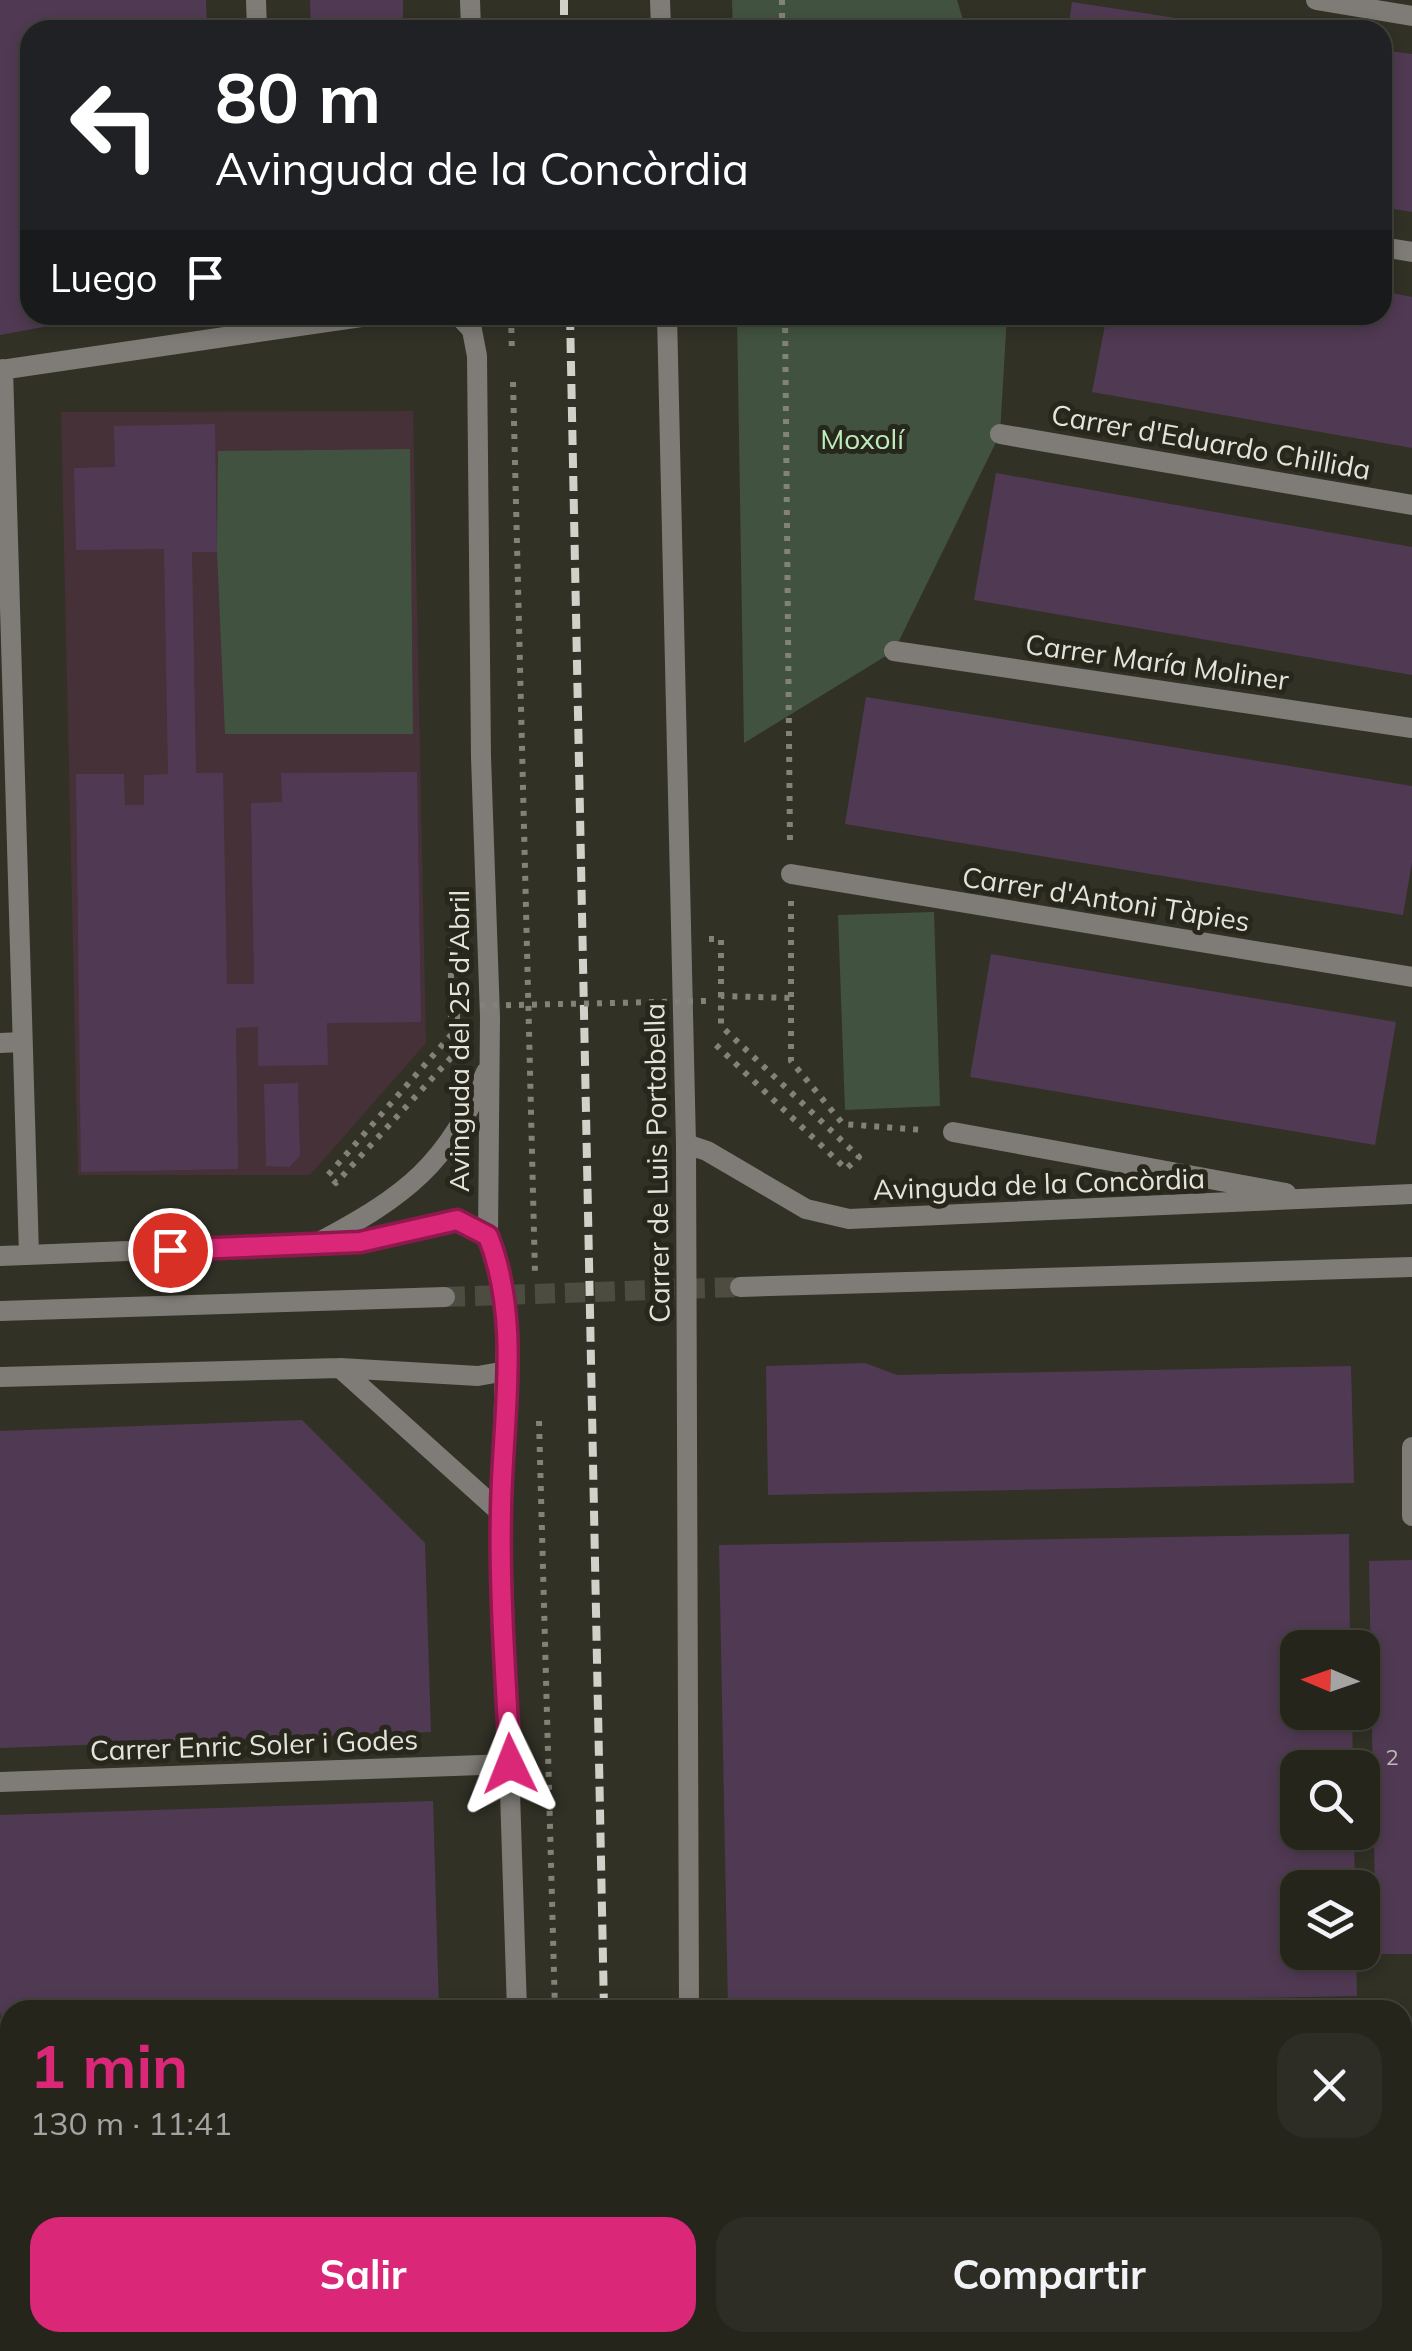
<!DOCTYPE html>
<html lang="es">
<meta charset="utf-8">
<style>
body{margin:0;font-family:Mulish,sans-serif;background:#2e2d25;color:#f1f3f6;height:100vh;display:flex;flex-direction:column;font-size:38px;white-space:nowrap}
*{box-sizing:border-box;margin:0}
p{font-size:32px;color:#a4a5a3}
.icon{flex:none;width:55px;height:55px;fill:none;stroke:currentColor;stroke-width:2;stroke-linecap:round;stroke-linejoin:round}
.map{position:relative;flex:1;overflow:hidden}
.sheet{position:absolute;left:0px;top:2000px;width:1412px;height:352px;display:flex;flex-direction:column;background:#26251c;border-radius:30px 30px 0 0;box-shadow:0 5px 15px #0003,0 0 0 2px #42423b}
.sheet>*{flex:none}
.banner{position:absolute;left:20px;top:20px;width:1372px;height:305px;border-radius:30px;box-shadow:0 5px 15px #0003,0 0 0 2px #42423b;background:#202124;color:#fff;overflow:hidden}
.needle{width:65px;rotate:272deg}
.fabs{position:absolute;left:1280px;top:1630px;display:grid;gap:20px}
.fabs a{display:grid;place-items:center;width:100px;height:100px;border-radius:20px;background:#26251c;box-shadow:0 5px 15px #0003,0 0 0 2px #42423b;font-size:50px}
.pin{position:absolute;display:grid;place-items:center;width:85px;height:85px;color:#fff;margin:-42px;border:5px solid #fff;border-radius:50%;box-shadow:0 2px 10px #0007}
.me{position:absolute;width:110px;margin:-55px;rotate:358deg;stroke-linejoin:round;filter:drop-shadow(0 0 8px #0008)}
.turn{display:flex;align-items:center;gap:35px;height:210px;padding:0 30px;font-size:45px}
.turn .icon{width:130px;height:130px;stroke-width:2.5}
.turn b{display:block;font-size:70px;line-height:85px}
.then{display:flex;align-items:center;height:95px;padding:0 30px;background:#0003;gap:20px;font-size:38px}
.round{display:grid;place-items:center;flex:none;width:105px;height:105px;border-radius:30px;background:#2e2d25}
.overview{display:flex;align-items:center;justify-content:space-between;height:170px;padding:0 30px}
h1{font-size:60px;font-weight:700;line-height:75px;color:#db2777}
.action{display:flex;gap:20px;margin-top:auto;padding:20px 30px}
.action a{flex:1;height:115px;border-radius:30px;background:#db2777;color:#fff;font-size:40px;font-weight:700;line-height:115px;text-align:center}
.action a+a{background:#2e2d25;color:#f1f3f6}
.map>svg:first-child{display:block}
.education{fill:#453137}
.green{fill:#415340}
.building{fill:#503a53}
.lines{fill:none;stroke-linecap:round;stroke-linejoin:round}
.street-tunnel{stroke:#4d4c41;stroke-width:20;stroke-dasharray:20 10;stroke-linecap:butt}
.path{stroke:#838278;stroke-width:6;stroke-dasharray:5 8;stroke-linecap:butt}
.lane{stroke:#7f7c77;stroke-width:20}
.street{stroke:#7f7c77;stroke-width:20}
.rail{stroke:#d1d0c9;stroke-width:8;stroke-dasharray:15 8;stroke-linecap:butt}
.path-bridge{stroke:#838278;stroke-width:6;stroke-dasharray:5 8;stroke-linecap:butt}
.route-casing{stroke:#8e194d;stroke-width:25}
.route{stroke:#db2777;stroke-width:18}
.labels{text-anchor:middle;stroke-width:10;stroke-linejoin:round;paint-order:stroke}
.number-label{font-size:22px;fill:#bfb9ba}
.park-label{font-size:28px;fill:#bdecbc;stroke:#28271c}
.street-label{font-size:28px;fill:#e4e3dc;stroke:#28271c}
</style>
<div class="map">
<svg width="1412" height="2351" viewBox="0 0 1412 2351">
<rect width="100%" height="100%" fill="#323126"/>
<path class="education" d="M413,411L426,1043L310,1175H78L61,412Z
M1402,2075H1412V2351H740L739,2343L1402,2342Z"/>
<path class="green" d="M732,0H957L966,30H733Z
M737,315H1007L1000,434L894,651L744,743Z
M410,449L413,734H225L217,552L218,451Z
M934,912L940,1106L845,1110L838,915Z
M1066,2343V2351H813V2342Z"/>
<path class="building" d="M0,0H206L207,30H30V315L97,317L0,335Z
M310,0H403V30H311Z
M1072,2L1240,28V30H1068Z
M1382,50L1412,54V212L1382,207Z
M1382,291L1412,297V448L1092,392L1107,315H1382Z
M215,424L217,552H192L196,773H223L227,984H254L251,803L282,802L281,773L417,772L421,1022L327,1023L328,1065L258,1066V1027L236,1028L238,1169L81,1172L76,774H124L125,805H144V775L168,774L164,549L76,550L74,468L115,467L114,426Z
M996,473L1412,547V675L974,600Z
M866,697L1412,786V862L1403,915L845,824Z
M991,954L1396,1022L1375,1145L970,1077Z
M298,1083L300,1156L289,1167L266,1166L264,1084Z
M865,1363L897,1375L1351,1366L1354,1483L768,1495L766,1366Z
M302,1420L425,1543L431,1732L0,1748V1431Z
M1349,1534L1350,1648H1298V1712H1352L1353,1768H1298V1832H1354L1355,1888H1298V1952H1356L1357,1996L728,2008L719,1545Z
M1412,1560V1954H1376L1369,1561Z
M433,1801L439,2010H10L9,2040L0,2012V1815Z
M1402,2191H1412V2351H1407V2339H1402Z
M10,2194V2342H442V2351H0V2195Z
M1088,2342H1192V2351H1088Z"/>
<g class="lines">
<path class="street-tunnel" d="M445,1297L740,1287"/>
<path class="path" d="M782,0V30
M511,315L512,354
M785,315L790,844
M513,382L535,1274
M791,901V1061L843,1124L923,1130
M709,939H721V996
M451,1017V946H459
M716,1045L846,1169L859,1157L721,1026V996L791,998
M460,1048L336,1183L328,1175L451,1035V1017H461
M539,1421L555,2010
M565,2342V2351"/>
<path class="lane" d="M1412,1447V1516"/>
<path class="street" d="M256,0L257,30
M470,0L471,30
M660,0L661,30
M1316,0L1412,16
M1382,247L1412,252
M458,315L472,330L477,356L481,757L490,1017L488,1236L504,1285L506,1328L501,1513L517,2010
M667,315L686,1144L689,2010
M3,369L29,1255
M0,370L375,315
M1000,434L1412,505
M894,651L1412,728
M791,874L1412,977
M0,1043L22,1042
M953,1132L1286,1193
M686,1144L707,1151L806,1209L849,1219L1412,1194
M319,1242C404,1197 449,1164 486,1072
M0,1256L360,1242L457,1221L488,1236
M740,1287L1412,1267
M0,1311L445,1297
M340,1368L501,1513
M0,1377L340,1368L478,1376L506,1371
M0,1782L510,1764
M1402,2030H1412
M0,2110L10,2144
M529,2342V2351
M693,2342L694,2351"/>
<path class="rail" d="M564,0V30
M570,315L604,2010
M611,2342V2351"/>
<path class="path-bridge" d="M467,1006L706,1001"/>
</g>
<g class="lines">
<defs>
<path id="route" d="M170,1250L360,1242L457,1220L488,1236C522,1321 502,1421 501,1510C499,1594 506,1679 510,1764"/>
</defs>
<use href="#route" class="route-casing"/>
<use href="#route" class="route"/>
</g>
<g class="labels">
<g class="number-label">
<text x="1392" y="1765">2</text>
</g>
<g class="park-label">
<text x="862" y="449">Moxolí</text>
</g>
<g class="street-label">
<text transform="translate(1211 442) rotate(10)" y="10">Carrer d'Eduardo Chillida</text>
<text transform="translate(1157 662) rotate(8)" y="10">Carrer María Moliner</text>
<text transform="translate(1106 899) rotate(9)" y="10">Carrer d'Antoni Tàpies</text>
<text transform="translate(459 1041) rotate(-90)" y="10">Avinguda del 25 d'Abril</text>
<text transform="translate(657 1163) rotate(-91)" y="10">Carrer de Luis Portabella</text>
<text transform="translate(1039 1184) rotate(-2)" y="10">Avinguda de la Concòrdia</text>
<text transform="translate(254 1745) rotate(-2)" y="10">Carrer Enric Soler i Godes</text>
</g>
</g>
</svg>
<div class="fabs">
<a><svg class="needle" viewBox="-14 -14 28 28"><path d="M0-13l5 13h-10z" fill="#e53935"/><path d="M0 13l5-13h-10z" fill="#a4a5a3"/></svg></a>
<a><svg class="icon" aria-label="search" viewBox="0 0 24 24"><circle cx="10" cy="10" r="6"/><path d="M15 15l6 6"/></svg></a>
<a><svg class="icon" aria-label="layers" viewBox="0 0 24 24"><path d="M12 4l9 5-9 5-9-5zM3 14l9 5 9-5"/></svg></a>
</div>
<div class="pin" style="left:170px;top:1250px;background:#d93025"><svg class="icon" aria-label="arrive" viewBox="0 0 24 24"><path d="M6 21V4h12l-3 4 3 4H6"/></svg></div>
<svg class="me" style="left:510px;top:1764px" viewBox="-20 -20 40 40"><path d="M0-17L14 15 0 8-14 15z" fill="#db2777" stroke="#fff" stroke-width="4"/></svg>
<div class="banner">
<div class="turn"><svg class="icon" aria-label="left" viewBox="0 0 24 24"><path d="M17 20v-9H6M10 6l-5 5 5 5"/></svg><div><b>80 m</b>Avinguda de la Concòrdia</div></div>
<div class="then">Luego<svg class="icon" aria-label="arrive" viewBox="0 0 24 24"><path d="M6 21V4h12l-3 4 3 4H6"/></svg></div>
</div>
<section class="sheet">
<div class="overview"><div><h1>1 min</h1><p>130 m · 11:41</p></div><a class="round"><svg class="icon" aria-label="close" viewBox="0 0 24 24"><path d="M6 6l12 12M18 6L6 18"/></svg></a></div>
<div class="action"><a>Salir</a><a>Compartir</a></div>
</section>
</div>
